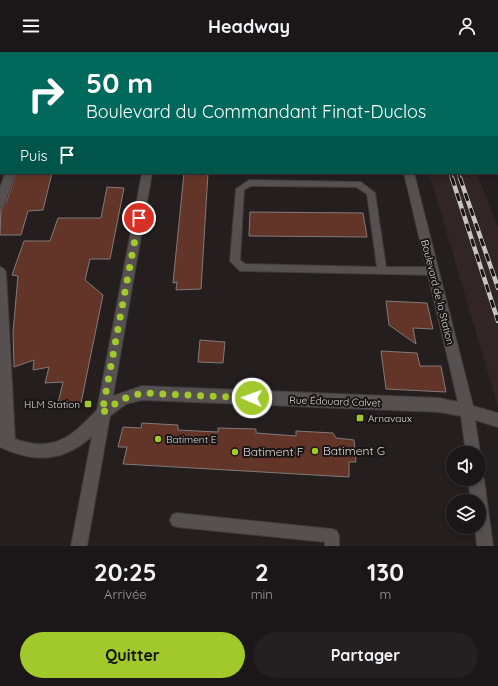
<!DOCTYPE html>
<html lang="fr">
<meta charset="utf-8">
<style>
body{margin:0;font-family:Quicksand,sans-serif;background:#241f20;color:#f1f3f6;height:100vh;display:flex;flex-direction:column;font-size:15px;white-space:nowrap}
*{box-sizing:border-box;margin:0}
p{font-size:13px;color:#a09fa1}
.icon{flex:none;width:22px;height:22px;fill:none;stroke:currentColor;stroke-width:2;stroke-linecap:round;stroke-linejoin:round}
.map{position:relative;height:494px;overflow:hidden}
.drawer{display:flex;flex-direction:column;background:#1b1617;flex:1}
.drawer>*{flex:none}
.top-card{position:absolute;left:0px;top:0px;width:498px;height:122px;box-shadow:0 2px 6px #0003,0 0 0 1px #393536;background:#00695c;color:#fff;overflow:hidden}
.buttons{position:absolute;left:446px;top:394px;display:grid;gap:8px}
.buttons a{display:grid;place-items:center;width:40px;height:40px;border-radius:50%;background:#1b1617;box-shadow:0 2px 6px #0003,0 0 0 1px #393536;font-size:20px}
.pin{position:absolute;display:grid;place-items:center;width:34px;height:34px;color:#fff;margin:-17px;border:2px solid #fff;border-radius:50%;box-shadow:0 1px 4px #0007}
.me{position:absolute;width:44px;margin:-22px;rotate:272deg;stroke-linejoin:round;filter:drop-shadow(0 0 3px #0008)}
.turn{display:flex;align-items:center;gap:14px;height:84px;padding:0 20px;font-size:18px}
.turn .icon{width:52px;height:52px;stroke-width:2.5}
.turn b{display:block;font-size:28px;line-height:34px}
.then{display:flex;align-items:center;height:38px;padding:0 20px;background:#0003;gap:8px;font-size:15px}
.eta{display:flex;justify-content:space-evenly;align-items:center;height:68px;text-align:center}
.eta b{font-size:24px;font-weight:700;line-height:28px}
.button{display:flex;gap:8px;margin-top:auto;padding:8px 20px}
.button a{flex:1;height:46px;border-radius:24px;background:#a1c92b;color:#111;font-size:16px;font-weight:700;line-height:46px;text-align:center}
.button a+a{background:#241f20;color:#f1f3f6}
header{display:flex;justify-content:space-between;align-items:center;height:52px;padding:0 20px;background:#1b1617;font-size:18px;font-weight:700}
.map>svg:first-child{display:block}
.built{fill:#312525}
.building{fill:#623528;stroke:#817b79}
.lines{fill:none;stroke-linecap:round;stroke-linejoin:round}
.lane-casing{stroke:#3f3a3b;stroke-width:2}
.street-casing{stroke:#3f3a3b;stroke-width:2}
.highway-casing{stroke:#3f3a3b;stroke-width:2}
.lane{fill:#565050;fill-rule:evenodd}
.street{fill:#565050;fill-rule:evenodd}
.highway{fill:#e1679d;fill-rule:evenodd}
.rail-far1-casing{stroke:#c8c4c4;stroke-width:3}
.rail-casing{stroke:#c8c4c4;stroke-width:4.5}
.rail-far1{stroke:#1a1515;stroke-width:2;stroke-dasharray:6;stroke-linecap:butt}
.rail{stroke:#1a1515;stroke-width:3;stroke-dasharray:8;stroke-linecap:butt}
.route{stroke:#a1c92b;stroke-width:7;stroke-dasharray:0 12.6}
.poi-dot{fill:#a1c92b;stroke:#1a1515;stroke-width:1.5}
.labels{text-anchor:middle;stroke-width:4;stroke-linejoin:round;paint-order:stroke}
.street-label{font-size:10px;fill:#dcd8d8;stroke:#1a1515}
.poi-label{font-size:10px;fill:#dcd8d8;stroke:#1a1515;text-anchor:start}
.near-poi-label{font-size:12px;fill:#dcd8d8;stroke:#1a1515;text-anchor:start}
</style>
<header><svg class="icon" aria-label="menu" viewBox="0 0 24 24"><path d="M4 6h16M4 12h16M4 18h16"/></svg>Headway<svg class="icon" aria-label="person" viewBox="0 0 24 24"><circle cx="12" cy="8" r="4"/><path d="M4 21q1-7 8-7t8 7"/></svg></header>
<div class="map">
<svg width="498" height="494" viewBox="0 0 498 494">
<rect width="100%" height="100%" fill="#241e1f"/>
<path class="built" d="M429,121H477L498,175V355Z"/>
<path class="building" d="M16,121H52L43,158L28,159L21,183H0L1,156L6,151Z
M184,121H208L201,237L176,238L177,230L173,231Z
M107,135L124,136L110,207H90L85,228L103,243L81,351H58L63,330L45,331L49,315L33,318L34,308L14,315L13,280L18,224L12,223L24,189H50L58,166H101Z
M250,160L363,161L367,185L249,184Z
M386,249L427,251L433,277L413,276L416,292L389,273Z
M200,288L225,290L223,311L198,310Z
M381,299L417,301L420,314H441L446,340L386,337Z
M142,371L178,373V378L218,380V376L256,377V381L296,384V379L333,381L336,386L354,388L356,410H349V425L123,412L127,395H118L123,375L141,376Z"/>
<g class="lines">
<defs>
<path id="lane" d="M249,128L361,130L375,141L386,215H433L436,216L438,219L436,222L433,223L240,219L230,209L236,137ZM251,134L356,135L367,142L377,215L245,212L240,208L244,138Z
M177,461L332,477L337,479L339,484V494H325V490L177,475L172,473L170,468L172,463Z"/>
<path id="street" d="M39,0H47V1H39Z
M163,0H171V1H163Z
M375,0H383L384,1H376Z
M0,40H1V46H0Z
M5,121H15L5,151L0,155V136Z
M142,121H152L113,344L142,334L439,346L458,350L404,121H414L473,354L498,361V375L475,368L480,401L479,404V401H466L461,364L439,360L142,348L126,352L110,364L87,494H71L92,384C65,410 33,411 0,395V215L4,217L6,220L15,387C54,401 71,385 97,358Z
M479,421L484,427L493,494H477L475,475H479V449H471L468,427H479Z"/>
<path id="highway" d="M442,0H450V1H442Z
M468,0H476V1H468Z
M497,50L498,51V58L497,57Z
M497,108H498V117H497Z"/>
</defs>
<use href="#lane" class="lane-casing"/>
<use href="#street" class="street-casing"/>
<use href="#highway" class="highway-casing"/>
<use href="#lane" class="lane"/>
<use href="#street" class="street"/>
<use href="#highway" class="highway"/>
<defs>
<path id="rail-far1" d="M450,121L452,127
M458,121L460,127"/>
<path id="rail" d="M452,126L498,269
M460,126L498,236"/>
</defs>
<use href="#rail-far1" class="rail-far1-casing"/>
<use href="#rail" class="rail-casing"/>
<use href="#rail-far1" class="rail-far1"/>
<use href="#rail" class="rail"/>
</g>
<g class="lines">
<path class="route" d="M139,166L102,361L122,347L142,341L252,346"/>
</g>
<g class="poi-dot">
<rect x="84" y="348" width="8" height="8" rx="2"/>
<rect x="356" y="362" width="8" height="8" rx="2"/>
<circle cx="158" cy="387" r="4"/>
<circle cx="315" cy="399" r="4"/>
<circle cx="235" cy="400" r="4"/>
</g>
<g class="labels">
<g class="street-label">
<text transform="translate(438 240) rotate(76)" y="4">Boulevard de la Station</text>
<text transform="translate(335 349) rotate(2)" y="4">Rue Édouard Calvet</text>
</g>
<g class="poi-label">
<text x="80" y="356" text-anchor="end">HLM Station</text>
<text x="368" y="370">Arnavaux</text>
<text x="166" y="391">Batiment E</text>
</g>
<g class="near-poi-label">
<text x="323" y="403">Batiment G</text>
<text x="243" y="404">Batiment F</text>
</g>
</g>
</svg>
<div class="buttons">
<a><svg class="icon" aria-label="sound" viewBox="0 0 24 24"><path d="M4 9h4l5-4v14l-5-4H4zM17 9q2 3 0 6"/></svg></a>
<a><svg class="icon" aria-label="layers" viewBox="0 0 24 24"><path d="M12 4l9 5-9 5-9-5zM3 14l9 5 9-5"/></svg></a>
</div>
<div class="pin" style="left:139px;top:166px;background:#d93025"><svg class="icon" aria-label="arrive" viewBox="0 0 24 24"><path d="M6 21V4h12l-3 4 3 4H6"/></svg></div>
<svg class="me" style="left:252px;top:346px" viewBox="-20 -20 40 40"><circle r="17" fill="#a1c92b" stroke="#fff" stroke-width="3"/><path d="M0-11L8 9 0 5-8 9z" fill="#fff"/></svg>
<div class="top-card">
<div class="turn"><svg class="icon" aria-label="right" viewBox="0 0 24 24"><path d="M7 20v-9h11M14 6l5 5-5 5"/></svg><div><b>50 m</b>Boulevard du Commandant Finat-Duclos</div></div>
<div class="then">Puis<svg class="icon" aria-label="arrive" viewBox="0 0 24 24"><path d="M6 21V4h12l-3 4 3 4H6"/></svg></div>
</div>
</div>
<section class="drawer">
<div class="eta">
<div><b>20:25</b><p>Arrivée</p></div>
<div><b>2</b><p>min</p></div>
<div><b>130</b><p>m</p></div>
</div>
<div class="button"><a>Quitter</a><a>Partager</a></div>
</section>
